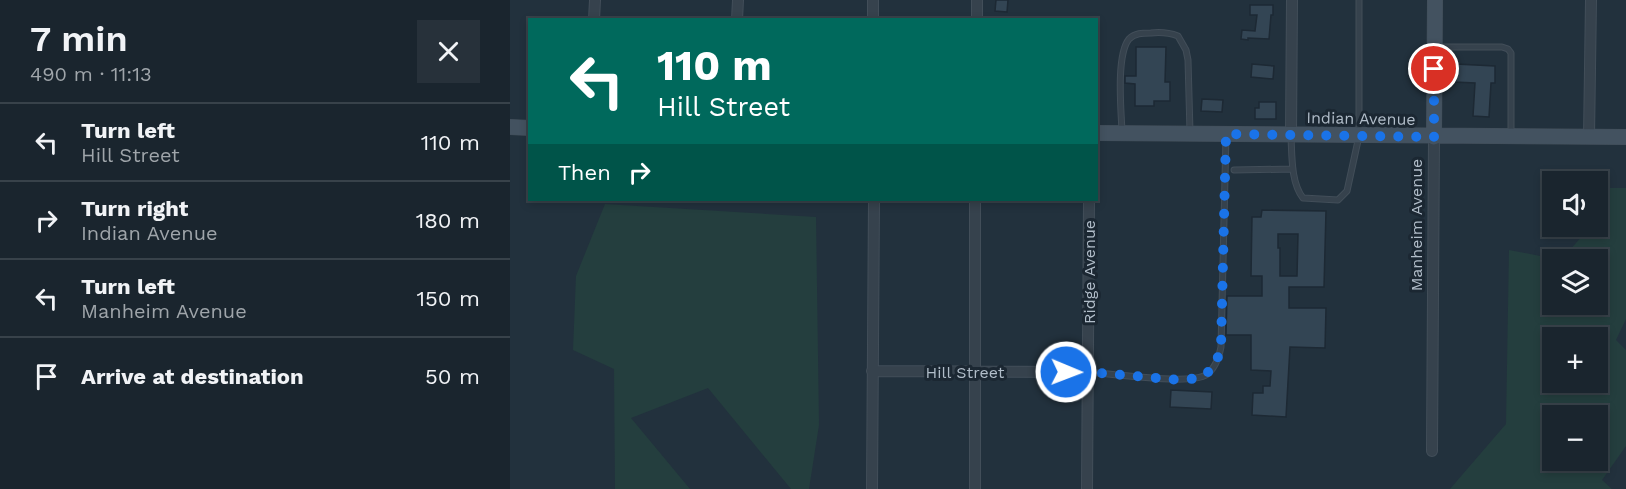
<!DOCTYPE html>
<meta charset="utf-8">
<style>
body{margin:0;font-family:"Work Sans",sans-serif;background:#27313a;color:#f1f3f6;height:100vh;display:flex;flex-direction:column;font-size:22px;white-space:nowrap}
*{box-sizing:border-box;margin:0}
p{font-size:20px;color:#9fa5aa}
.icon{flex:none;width:33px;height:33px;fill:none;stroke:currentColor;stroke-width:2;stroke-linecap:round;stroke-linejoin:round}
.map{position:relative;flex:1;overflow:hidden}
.drawer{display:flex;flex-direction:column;background:#1a252e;width:510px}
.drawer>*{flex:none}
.guide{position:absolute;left:18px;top:18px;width:570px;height:183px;border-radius:0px;box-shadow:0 3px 9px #0003,0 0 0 2px #38424a;background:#00695c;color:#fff;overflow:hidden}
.buttons{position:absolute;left:1032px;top:171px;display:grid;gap:12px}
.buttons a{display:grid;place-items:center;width:66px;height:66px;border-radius:0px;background:#1a252e;box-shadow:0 3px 9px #0003,0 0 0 2px #38424a;font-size:30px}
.pin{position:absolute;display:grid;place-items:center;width:51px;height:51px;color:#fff;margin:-26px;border:3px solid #fff;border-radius:50%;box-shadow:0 2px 6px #0007}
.me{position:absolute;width:66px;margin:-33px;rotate:91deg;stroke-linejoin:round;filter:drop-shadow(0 0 4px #0008)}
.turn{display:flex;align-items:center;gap:21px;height:126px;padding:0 30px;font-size:27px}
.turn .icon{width:78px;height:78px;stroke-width:2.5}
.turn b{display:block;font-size:42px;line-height:51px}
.then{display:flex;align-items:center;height:57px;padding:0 30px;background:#0003;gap:12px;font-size:22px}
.round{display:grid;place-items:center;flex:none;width:63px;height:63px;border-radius:0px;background:#27313a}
.headline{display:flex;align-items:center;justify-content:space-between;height:102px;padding:0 30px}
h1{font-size:36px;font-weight:600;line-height:45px}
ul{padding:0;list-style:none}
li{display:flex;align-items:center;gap:18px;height:78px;padding:0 30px;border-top:2px solid #38424a}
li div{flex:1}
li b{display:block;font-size:22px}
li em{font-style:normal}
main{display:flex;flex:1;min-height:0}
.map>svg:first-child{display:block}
.green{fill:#243e3e;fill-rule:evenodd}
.building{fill:#334554;stroke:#1d2934;stroke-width:1.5;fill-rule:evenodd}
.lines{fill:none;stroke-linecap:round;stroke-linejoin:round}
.lane-casing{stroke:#424e59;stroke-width:7}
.street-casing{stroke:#424e59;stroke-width:12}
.secondary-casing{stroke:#424e59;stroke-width:16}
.lane{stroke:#36424d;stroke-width:5}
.street{stroke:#36424d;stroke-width:10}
.secondary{stroke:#435260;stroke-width:15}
.route{stroke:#1a73e8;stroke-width:10;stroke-dasharray:0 18}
.labels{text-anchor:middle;stroke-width:6;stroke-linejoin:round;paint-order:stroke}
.street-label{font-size:16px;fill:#b1bdc9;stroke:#1b2732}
</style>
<main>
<section class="drawer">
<div class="headline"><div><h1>7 min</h1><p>490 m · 11:13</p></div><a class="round"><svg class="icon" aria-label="close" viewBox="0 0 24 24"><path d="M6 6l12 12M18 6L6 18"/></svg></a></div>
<ul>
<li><svg class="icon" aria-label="left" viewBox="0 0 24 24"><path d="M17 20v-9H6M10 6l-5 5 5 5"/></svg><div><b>Turn left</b><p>Hill Street</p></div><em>110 m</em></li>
<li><svg class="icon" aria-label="right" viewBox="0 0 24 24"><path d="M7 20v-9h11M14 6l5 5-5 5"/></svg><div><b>Turn right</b><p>Indian Avenue</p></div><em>180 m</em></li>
<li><svg class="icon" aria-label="left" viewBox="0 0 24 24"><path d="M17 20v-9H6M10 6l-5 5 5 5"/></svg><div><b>Turn left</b><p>Manheim Avenue</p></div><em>150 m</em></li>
<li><svg class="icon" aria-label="arrive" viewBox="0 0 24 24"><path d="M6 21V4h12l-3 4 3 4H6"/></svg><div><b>Arrive at destination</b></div><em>50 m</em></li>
</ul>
</section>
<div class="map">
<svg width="1116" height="489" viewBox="0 0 1116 489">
<rect width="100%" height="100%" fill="#22313d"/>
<path class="green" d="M1088,188H1116V319L1106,340L1116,350V446L1092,480L1102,489H940L996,424L999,250L1046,259L1042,260V304H1088V260L1052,259L1080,227L1088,226ZM1042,338H1088V382H1042ZM1042,416H1088V460H1042Z
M95,204L306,217L309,425L299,489H281L198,388L121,418L180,489H105L104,369L63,350L66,276Z"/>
<path class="building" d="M486,0H498L497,12L485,11Z
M740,5H763V15H761L759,39L738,38V40L731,39L732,30L745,31L747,15H740Z
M626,47H656L655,82H660V101H644V106H625V84L615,83V76H626Z
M742,64L764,66L763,79L741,77Z
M945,64L985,66V83H981L979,117L963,116L965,83L944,82V80H938L939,67L945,68Z
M692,99L713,100L712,112L691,111Z
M749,102H766V119H745V108H749Z
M752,210L816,211L814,287H779V308H816L815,348L780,347L776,417L742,415L743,393H753V386H760L761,371L741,370V335H716L717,296H752V276H741L742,217H751ZM768,234H788L787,276H770V248H768Z
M661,390L702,392L701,409L660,407Z"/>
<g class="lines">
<defs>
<path id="lane" d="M926,47H992L998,49L1001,53V134
M612,131C611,110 606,55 619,39C625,33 632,33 641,33C650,32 660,33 668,36L676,50L678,60L680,132
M781,137C782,156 781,183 793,198L828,200L837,191L849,136V0
M724,170L783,169
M578,372C602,374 679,385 696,375C705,369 709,357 711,347L716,136"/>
<path id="street" d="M84,20L85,0
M227,20L228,0
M363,20V0
M467,20V0
M781,135L782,0
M1079,137L1081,0
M465,200V489
M362,371L578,372
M922,451L924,137
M362,489L364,200
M577,489L579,200"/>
<path id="secondary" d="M0,127L20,128
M586,133L1116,137
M924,137L925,0"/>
</defs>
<use href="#lane" class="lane-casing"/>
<use href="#street" class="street-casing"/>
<use href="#secondary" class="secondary-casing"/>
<use href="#lane" class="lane"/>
<use href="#street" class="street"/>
<use href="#secondary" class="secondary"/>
</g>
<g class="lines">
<path class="route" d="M556,372H578L670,380C696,379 705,371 711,347L716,134L924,137V69"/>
</g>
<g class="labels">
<g class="street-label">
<text transform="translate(851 118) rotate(1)" y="6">Indian Avenue</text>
<text transform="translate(906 225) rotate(-90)" y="6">Manheim Avenue</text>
<text transform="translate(579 272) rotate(-90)" y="6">Ridge Avenue</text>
<text x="455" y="378">Hill Street</text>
</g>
</g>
</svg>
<div class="buttons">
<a><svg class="icon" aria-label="sound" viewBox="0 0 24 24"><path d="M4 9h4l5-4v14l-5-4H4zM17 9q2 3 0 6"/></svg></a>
<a><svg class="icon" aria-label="layers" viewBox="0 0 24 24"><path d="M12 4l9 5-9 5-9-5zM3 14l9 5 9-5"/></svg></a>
<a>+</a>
<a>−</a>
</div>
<div class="pin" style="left:924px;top:69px;background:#d93025"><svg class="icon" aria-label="arrive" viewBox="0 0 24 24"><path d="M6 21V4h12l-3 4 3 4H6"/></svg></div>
<svg class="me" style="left:556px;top:372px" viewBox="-20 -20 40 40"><circle r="17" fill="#1a73e8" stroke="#fff" stroke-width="3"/><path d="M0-11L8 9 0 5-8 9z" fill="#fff"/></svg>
<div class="guide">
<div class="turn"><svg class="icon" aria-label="left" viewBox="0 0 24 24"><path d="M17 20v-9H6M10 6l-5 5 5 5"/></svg><div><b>110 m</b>Hill Street</div></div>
<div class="then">Then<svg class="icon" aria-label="right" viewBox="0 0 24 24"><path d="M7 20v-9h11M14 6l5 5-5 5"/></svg></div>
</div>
</div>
</main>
